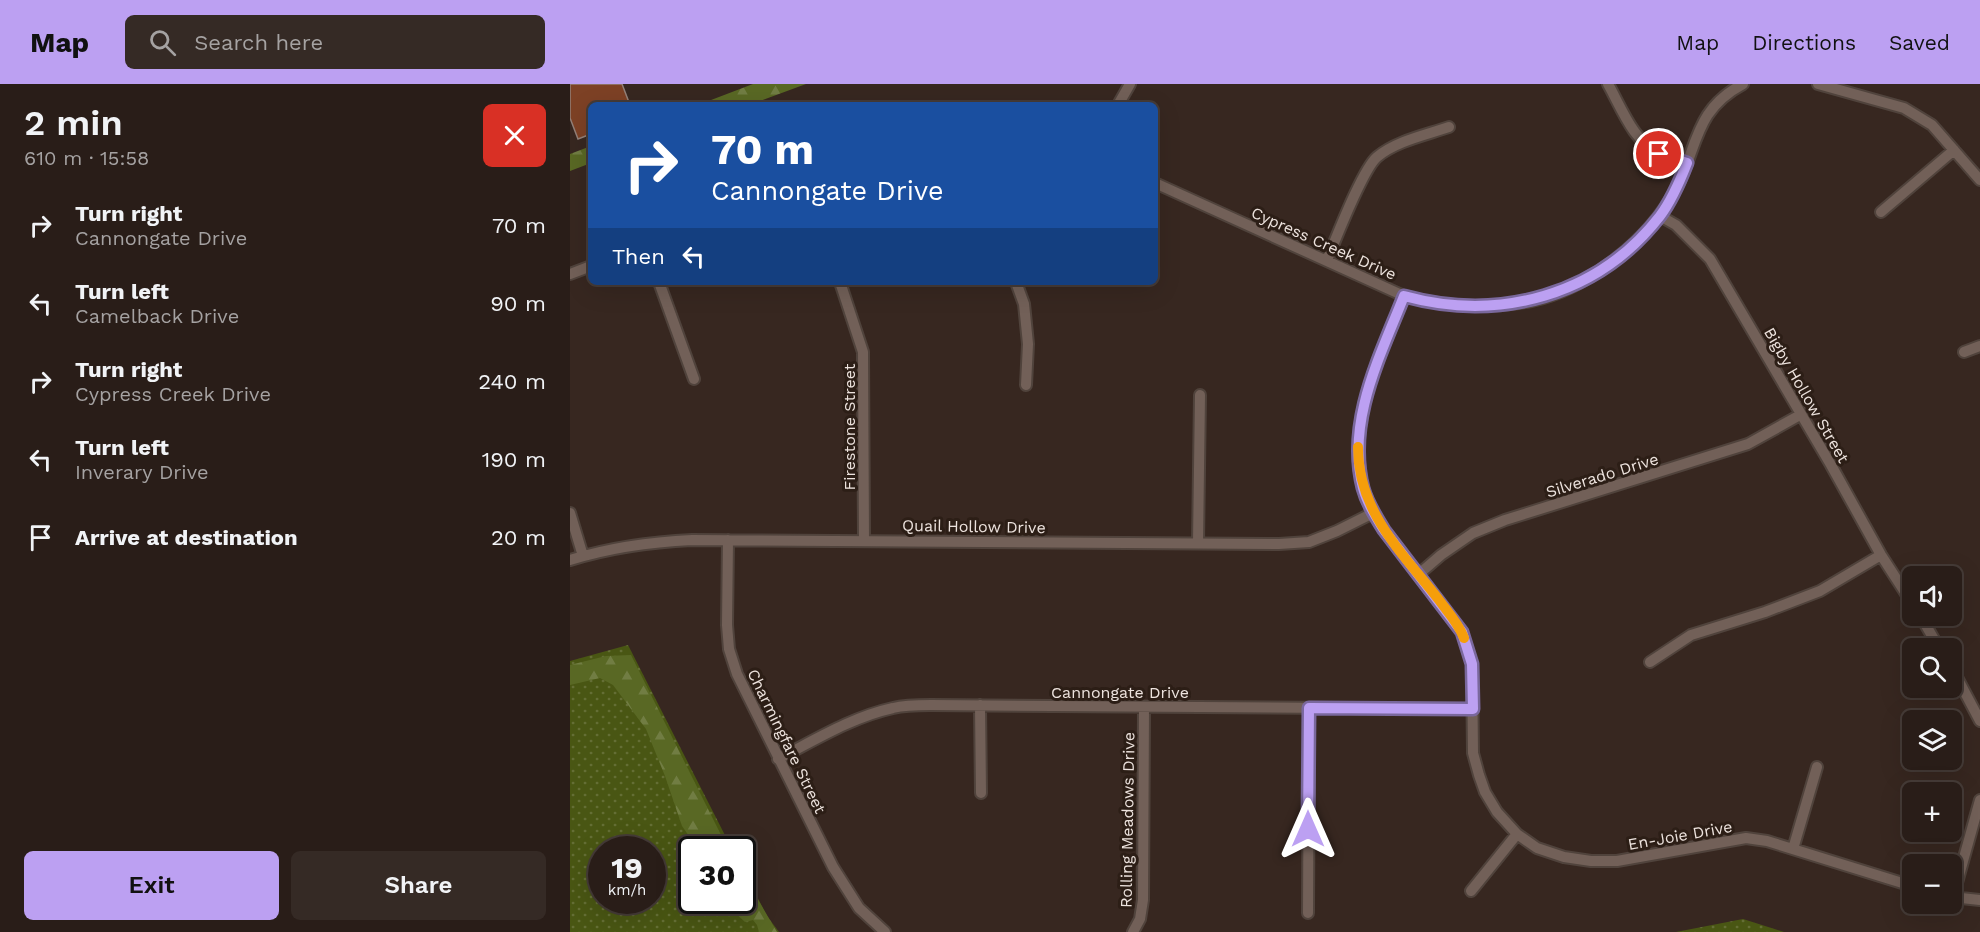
<!DOCTYPE html>
<meta charset="utf-8">
<style>
body{margin:0;font-family:"Work Sans",sans-serif;background:#352a25;color:#f1f3f6;height:100vh;display:flex;flex-direction:column;font-size:22px;white-space:nowrap}
*{box-sizing:border-box;margin:0}
p{font-size:20px;color:#a5a2a2}
.icon{flex:none;width:33px;height:33px;fill:none;stroke:currentColor;stroke-width:2;stroke-linecap:round;stroke-linejoin:round}
.map{position:relative;flex:1;overflow:hidden}
.drawer{display:flex;flex-direction:column;background:#291d18;width:570px}
.drawer>*{flex:none}
.top-card{position:absolute;left:18px;top:18px;width:570px;height:183px;border-radius:9px;box-shadow:0 6px 24px #0002,0 0 0 2px #453b37;background:#1a4fa0;color:#fff;overflow:hidden}
.fabs{position:absolute;left:1332px;top:482px;display:grid;gap:12px}
.fabs a{display:grid;place-items:center;width:60px;height:60px;border-radius:9px;background:#291d18;box-shadow:0 6px 24px #0002,0 0 0 2px #453b37;font-size:30px}
.speed{position:absolute;left:18px;top:752px;display:flex;gap:12px;font-size:30px;font-weight:700;text-align:center}
.speed>*{display:grid;place-content:center;width:78px;height:78px;border-radius:50%;background:#291d18;box-shadow:0 6px 24px #0002,0 0 0 2px #453b37;line-height:1}
.speed small{font-size:15px;font-weight:400}
.speed .limit{border:3px solid #111;border-radius:9px;background:#fff;color:#111}
.pin{position:absolute;display:grid;place-items:center;width:51px;height:51px;color:#fff;margin:-26px;border:3px solid #fff;border-radius:50%;box-shadow:0 2px 6px #0007}
.me{position:absolute;width:66px;margin:-33px;rotate:0deg;stroke-linejoin:round;filter:drop-shadow(0 0 4px #0008)}
.turn{display:flex;align-items:center;gap:21px;height:126px;padding:0 24px;font-size:27px}
.turn .icon{width:78px;height:78px;stroke-width:2.5}
.turn b{display:block;font-size:42px;line-height:51px}
.then{display:flex;align-items:center;height:57px;padding:0 24px;background:#0003;gap:12px;font-size:22px}
.round{display:grid;place-items:center;flex:none;width:63px;height:63px;border-radius:9px;background:#352a25}
.headline{display:flex;align-items:center;justify-content:space-between;height:102px;padding:0 24px}
h1{font-size:36px;font-weight:600;line-height:45px}
.button{display:flex;gap:12px;margin-top:auto;padding:12px 24px}
.button a{flex:1;height:69px;border-radius:9px;background:#bca0f2;color:#111;font-size:24px;font-weight:600;line-height:69px;text-align:center}
.button a+a{background:#352a25;color:#f1f3f6}
ul{padding:0;list-style:none}
li{display:flex;align-items:center;gap:18px;height:78px;padding:0 24px}
li div{flex:1}
li b{display:block;font-size:22px}
li em{font-style:normal}
header{display:flex;align-items:center;gap:36px;box-sizing:border-box;height:84px;padding:0 30px;background:#bca0f2;color:#111}
header strong{font-size:28px}
nav{display:flex;gap:33px;margin-inline-start:auto;font-size:21px}
.search{width:420px;height:54px;background:#352a25;display:flex;align-items:center;gap:15px;box-sizing:border-box;padding:0 21px;border-radius:9px;color:#a5a2a2;font-size:22px}
main{display:flex;flex:1;min-height:0}
.map>svg:first-child{display:block}
.green{fill:url(#green-dots);fill-rule:evenodd}
.forest{fill:url(#forest-firs)}
.building{fill:#7d4125;stroke:#938078;stroke-width:1.5}
.lines{fill:none;stroke-linecap:round;stroke-linejoin:round}
.minor-casing{stroke:#50433c;stroke-width:14}
.minor{stroke:#726058;stroke-width:10}
.route-casing{stroke:#7a689d;stroke-width:15}
.route{stroke:#bca0f2;stroke-width:10}
.slow{stroke:#f59e0b;stroke-width:10}
.labels{text-anchor:middle;stroke-width:6;stroke-linejoin:round;paint-order:stroke}
.street-label{font-size:16px;fill:#ede3de;stroke:#2c1e16}
</style>
<header>
<strong>Map</strong>
<div class="search"><svg class="icon" aria-label="search" viewBox="0 0 24 24"><circle cx="10" cy="10" r="6"/><path d="M15 15l6 6"/></svg>Search here</div>
<nav><a>Map</a><a>Directions</a><a>Saved</a></nav>
</header>
<main>
<section class="drawer">
<div class="headline"><div><h1>2 min</h1><p>610 m · 15:58</p></div><a class="round" style="background:#d93025;color:#fff"><svg class="icon" aria-label="close" viewBox="0 0 24 24"><path d="M6 6l12 12M18 6L6 18"/></svg></a></div>
<ul>
<li><svg class="icon" aria-label="right" viewBox="0 0 24 24"><path d="M7 20v-9h11M14 6l5 5-5 5"/></svg><div><b>Turn right</b><p>Cannongate Drive</p></div><em>70 m</em></li>
<li><svg class="icon" aria-label="left" viewBox="0 0 24 24"><path d="M17 20v-9H6M10 6l-5 5 5 5"/></svg><div><b>Turn left</b><p>Camelback Drive</p></div><em>90 m</em></li>
<li><svg class="icon" aria-label="right" viewBox="0 0 24 24"><path d="M7 20v-9h11M14 6l5 5-5 5"/></svg><div><b>Turn right</b><p>Cypress Creek Drive</p></div><em>240 m</em></li>
<li><svg class="icon" aria-label="left" viewBox="0 0 24 24"><path d="M17 20v-9H6M10 6l-5 5 5 5"/></svg><div><b>Turn left</b><p>Inverary Drive</p></div><em>190 m</em></li>
<li><svg class="icon" aria-label="arrive" viewBox="0 0 24 24"><path d="M6 21V4h12l-3 4 3 4H6"/></svg><div><b>Arrive at destination</b></div><em>20 m</em></li>
</ul>
<div class="button"><a>Exit</a><a>Share</a></div>
</section>
<div class="map">
<svg width="1410" height="848" viewBox="0 0 1410 848">
<defs>
<pattern id="green-dots" width="8" height="8" patternUnits="userSpaceOnUse" patternTransform="scale(1.5)"><rect width="8" height="8" fill="#495613"/><path d="M2 2h.1M6 6h.1" fill="none" stroke="#646e35" stroke-width="1.8" stroke-linecap="round"/></pattern>
<pattern id="forest-firs" width="22" height="20" patternUnits="userSpaceOnUse" patternTransform="scale(1.5)"><rect width="22" height="20" fill="#596824"/><path d="M5 1l3.5 6h-7zM16 11l3.5 6h-7z" fill="#717d43"/></pattern>
</defs>
<rect width="100%" height="100%" fill="#372720"/>
<path class="green" d="M58,561L162,765H122V816H172L173,785L197,832L209,848H0V577ZM32,765H82V816H32Z
M1173,835L1214,848H1106Z"/>
<path class="forest" d="M183,0H236L179,21H128Z
M21,62V79L0,87V70Z
M61,571L158,765H128L112,742L95,692L76,645L43,601L30,594L0,601V581L36,572Z
M173,790L207,848H189L187,841L183,836L175,838L160,824L155,816H172Z"/>
<path class="building" d="M0,0H52L60,21H21V50L8,55L0,34Z"/>
<g class="lines">
<defs>
<path id="minor" d="M1038,0C1051,23 1064,59 1090,70C1099,74 1108,76 1117,79
M1248,0L1334,24L1362,41L1410,96
M548,21L560,0
M585,99L834,212C875,223 919,225 961,217C1018,205 1079,156 1106,105C1128,63 1124,26 1173,0
M1311,128L1384,66
M1090,132L1106,141L1140,175L1261,381L1311,471L1342,519
M757,176C766,155 792,86 807,73C826,57 856,51 879,43
M0,190L21,182
M89,198L124,295
M270,198L293,268L294,456
M446,198L454,220L458,260L456,301
M834,212C810,273 776,337 793,404C797,419 806,433 814,446L892,548L902,580L903,669L909,691L915,708L927,728L947,750L967,764L994,773L1021,777H1047L1176,754L1197,757L1342,802
M1394,268L1410,262
M0,429L13,472
M158,456L157,541L159,565L167,590L263,783L289,824L315,848
M628,459L630,311
M0,476C42,463 79,458 122,456L709,460L739,458L767,447L803,429
M849,490L871,471L903,449L935,436L1178,360L1230,331
M1350,531L1369,564
M1080,578L1121,551L1195,528L1250,507L1311,471
M1382,584L1410,637
M410,621L411,709
M208,675C245,656 282,633 323,624C335,621 348,621 361,621L903,625
M1223,765L1247,683
M901,807L947,750
M1382,813L1410,816
M1383,813L1410,716
M738,829L739,624
M563,848L570,835L573,816L574,623"/>
</defs>
<use href="#minor" class="minor-casing"/>
<use href="#minor" class="minor"/>
</g>
<g class="lines">
<defs>
<path id="route" d="M738,745L739,624L903,625L902,580L892,548L814,446C806,433 797,419 793,404C776,337 810,273 834,212C929,238 1028,212 1090,132C1102,116 1110,97 1117,79L1089,70"/>
</defs>
<use href="#route" class="route-casing"/>
<use href="#route" class="route"/>
<path class="slow" d="M788,363C788,428 832,468 869,516C878,528 889,540 894,554"/>
</g>
<g class="labels">
<g class="street-label">
<text transform="translate(754 159) rotate(24)" y="6">Cypress Creek Drive</text>
<text transform="translate(1237 311) rotate(60)" y="6">Bigby Hollow Street</text>
<text transform="translate(279 343) rotate(-90)" y="6">Firestone Street</text>
<text transform="translate(1032 391) rotate(-17)" y="6">Silverado Drive</text>
<text transform="translate(404 442) rotate(1)" y="6">Quail Hollow Drive</text>
<text x="550" y="614">Cannongate Drive</text>
<text transform="translate(217 657) rotate(64)" y="6">Charmingfare Street</text>
<text transform="translate(557 736) rotate(-89)" y="6">Rolling Meadows Drive</text>
<text transform="translate(1110 751) rotate(-10)" y="6">En-Joie Drive</text>
</g>
</g>
</svg>
<div class="fabs">
<a><svg class="icon" aria-label="sound" viewBox="0 0 24 24"><path d="M4 9h4l5-4v14l-5-4H4zM17 9q2 3 0 6"/></svg></a>
<a><svg class="icon" aria-label="search" viewBox="0 0 24 24"><circle cx="10" cy="10" r="6"/><path d="M15 15l6 6"/></svg></a>
<a><svg class="icon" aria-label="layers" viewBox="0 0 24 24"><path d="M12 4l9 5-9 5-9-5zM3 14l9 5 9-5"/></svg></a>
<a>+</a>
<a>−</a>
</div>
<div class="speed"><div>19<small>km/h</small></div><div class="limit">30</div></div>
<div class="pin" style="left:1089px;top:70px;background:#d93025"><svg class="icon" aria-label="arrive" viewBox="0 0 24 24"><path d="M6 21V4h12l-3 4 3 4H6"/></svg></div>
<svg class="me" style="left:738px;top:745px" viewBox="-20 -20 40 40"><path d="M0-17L14 15 0 8-14 15z" fill="#bca0f2" stroke="#fff" stroke-width="4"/></svg>
<div class="top-card">
<div class="turn"><svg class="icon" aria-label="right" viewBox="0 0 24 24"><path d="M7 20v-9h11M14 6l5 5-5 5"/></svg><div><b>70 m</b>Cannongate Drive</div></div>
<div class="then">Then<svg class="icon" aria-label="left" viewBox="0 0 24 24"><path d="M17 20v-9H6M10 6l-5 5 5 5"/></svg></div>
</div>
</div>
</main>
